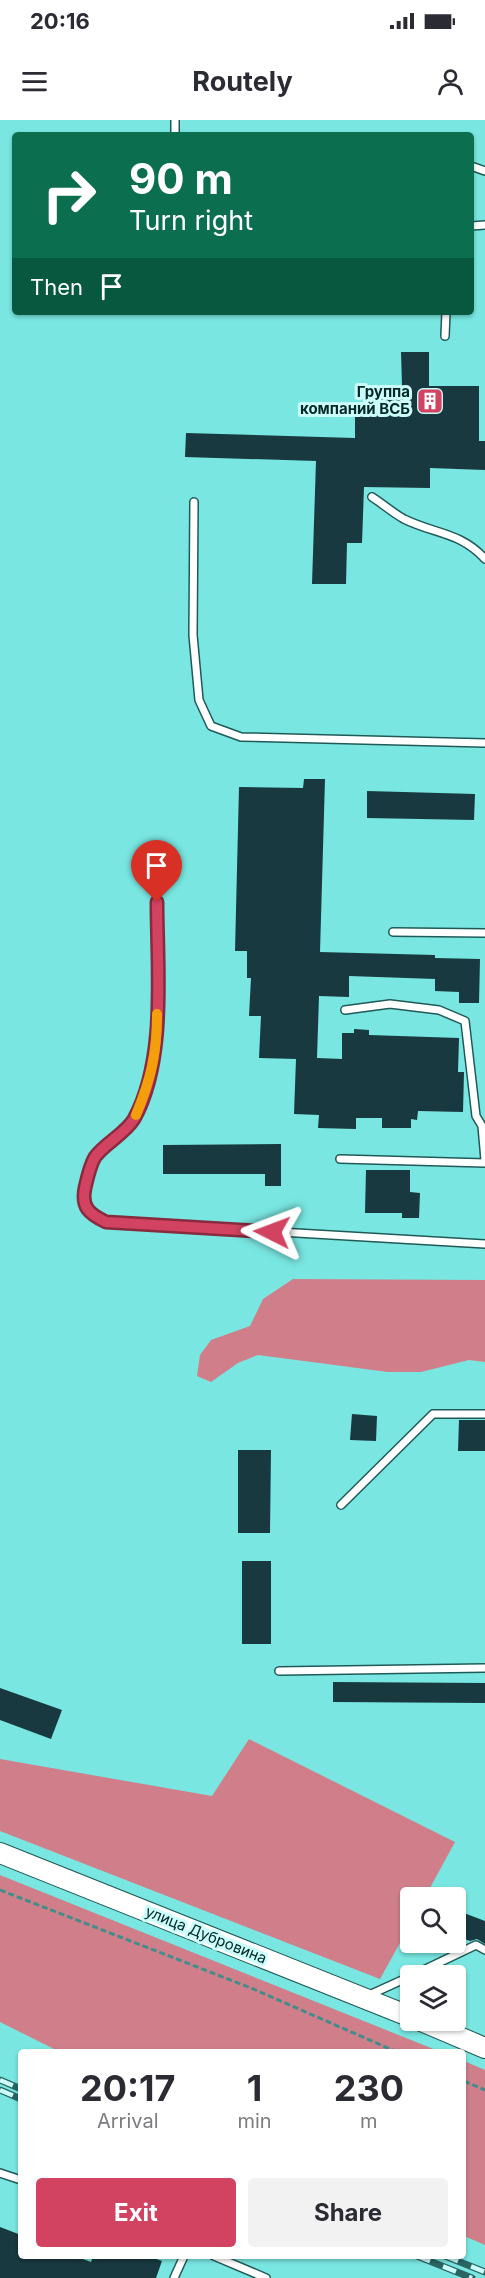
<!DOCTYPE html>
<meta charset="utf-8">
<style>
body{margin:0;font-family:Inter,sans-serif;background:#f2f2f3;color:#2b2b33;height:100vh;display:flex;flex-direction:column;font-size:22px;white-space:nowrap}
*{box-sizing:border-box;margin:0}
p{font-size:20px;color:#7c7c81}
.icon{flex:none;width:33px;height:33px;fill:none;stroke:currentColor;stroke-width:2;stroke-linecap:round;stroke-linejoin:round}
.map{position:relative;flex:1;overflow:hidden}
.drawer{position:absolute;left:18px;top:1929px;width:448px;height:210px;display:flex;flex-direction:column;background:#fff;border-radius:6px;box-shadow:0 2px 4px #0004}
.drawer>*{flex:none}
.guide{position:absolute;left:12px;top:12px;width:462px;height:183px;border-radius:6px;box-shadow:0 2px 4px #0004;background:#0b6e4f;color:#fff;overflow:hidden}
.controls{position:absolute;left:400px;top:1767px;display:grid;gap:12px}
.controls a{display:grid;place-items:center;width:66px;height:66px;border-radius:6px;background:#fff;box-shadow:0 2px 4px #0004;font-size:30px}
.pin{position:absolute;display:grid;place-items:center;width:51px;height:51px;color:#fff;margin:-62px -26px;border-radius:50% 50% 50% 0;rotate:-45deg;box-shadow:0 0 6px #0007}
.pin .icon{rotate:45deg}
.me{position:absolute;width:66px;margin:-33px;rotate:273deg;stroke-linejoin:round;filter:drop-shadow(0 0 4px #0008)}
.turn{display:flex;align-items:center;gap:21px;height:126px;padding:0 18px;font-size:27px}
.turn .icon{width:78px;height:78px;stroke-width:2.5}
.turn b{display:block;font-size:42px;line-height:51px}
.then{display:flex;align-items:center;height:57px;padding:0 18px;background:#0003;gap:12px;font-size:22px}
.eta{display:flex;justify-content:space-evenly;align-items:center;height:102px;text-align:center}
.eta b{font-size:36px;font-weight:700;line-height:42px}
.button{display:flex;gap:12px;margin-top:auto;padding:12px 18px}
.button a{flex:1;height:69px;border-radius:6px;background:#d24261;color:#fff;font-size:24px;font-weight:700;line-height:69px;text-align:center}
.button a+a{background:#f2f2f3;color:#2b2b33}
.status{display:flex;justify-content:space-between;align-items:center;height:42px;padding:0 30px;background:#fff;direction:ltr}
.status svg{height:16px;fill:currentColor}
header{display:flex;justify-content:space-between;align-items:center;height:78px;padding:0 18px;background:#fff;font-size:27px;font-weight:700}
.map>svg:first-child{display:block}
.forest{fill:#d07f8a}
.building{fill:#18393f}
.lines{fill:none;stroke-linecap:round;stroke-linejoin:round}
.service-casing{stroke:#1f5a58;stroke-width:10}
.secondary-casing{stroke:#1f5a58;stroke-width:22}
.path{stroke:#428d8a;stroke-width:3;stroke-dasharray:6 3;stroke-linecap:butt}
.service{stroke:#fff;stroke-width:7}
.secondary{stroke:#fff;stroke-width:20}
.rail-casing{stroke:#296563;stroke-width:7}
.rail{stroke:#cbfdfa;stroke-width:4.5;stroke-dasharray:14;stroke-linecap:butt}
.route-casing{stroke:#882b3f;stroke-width:15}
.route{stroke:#d24261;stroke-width:10}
.slow{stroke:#f59e0b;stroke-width:10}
.labels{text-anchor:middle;stroke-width:6;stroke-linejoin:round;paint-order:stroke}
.poi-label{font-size:15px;font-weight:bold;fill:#032827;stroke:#cbfdfa;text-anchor:end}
.street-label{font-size:15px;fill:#032827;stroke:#cbfdfa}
</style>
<div class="status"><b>20:16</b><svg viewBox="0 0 49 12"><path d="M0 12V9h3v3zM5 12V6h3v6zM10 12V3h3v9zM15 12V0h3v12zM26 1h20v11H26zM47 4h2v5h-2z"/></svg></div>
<header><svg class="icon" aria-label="menu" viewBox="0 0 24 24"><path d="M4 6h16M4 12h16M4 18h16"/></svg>Routely<svg class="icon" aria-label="person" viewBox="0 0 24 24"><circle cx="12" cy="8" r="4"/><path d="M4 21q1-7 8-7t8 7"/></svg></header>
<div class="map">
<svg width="485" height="2158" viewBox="0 0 485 2158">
<rect width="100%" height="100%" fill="#79e6e1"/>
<path class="forest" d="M293,1159L485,1160V1242L469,1240L421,1252H388L258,1235L238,1243L211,1262L197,1256L200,1235L211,1220L250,1206L263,1179Z
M249,1619L455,1722L425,1777L411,1778V1803L380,1859L0,1711V1639L212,1676Z
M0,1755L441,1932H60L0,1902Z
M464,1941L485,1950V2125L464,2116Z"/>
<path class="building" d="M401,232H429V266H479V321H485V350L430,348V368L364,367L362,423H347L346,464H312L316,341L185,337L186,313L355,318V295H381V266H402Z
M304,659H325L320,832L435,835V838L480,839L479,883H459V872L435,871V859L349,856V877L319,876L317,938L342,939V913H354V909L369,910V915L459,918L458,952H464L463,992L418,991L417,1000L411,999V1008H382V998H356V1009L318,1008L319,995L294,994L296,939L259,938L261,896H249L251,858H247V831H235L239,667L303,668Z
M367,671L475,674L474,700L367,698Z
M281,1024V1066H265V1054H163V1025Z
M366,1050H410V1072L420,1073L419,1098H402V1093H365Z
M352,1294L377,1296L376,1321L350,1320Z
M459,1300H485V1331H458Z
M238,1330H271L270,1413H238Z
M242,1441H271V1524H242Z
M333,1562L485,1563V1583L333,1582Z
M0,1568L62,1590L51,1619L0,1600Z
M456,1790L485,1801V1824L477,1819L470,1821L456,1816Z
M0,2107L21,2115V2136H75L91,2142L93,2136H148L162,2141L156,2158H0Z"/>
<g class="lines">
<defs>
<path id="service" d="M175,15V0
M471,46L485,51
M471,106L485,105
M445,216L446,192
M372,377C383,384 393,393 404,399C434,414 461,412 485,439
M194,382L193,515L199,580L211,606L241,617L485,623
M157,782C157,849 167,939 134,999C125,1014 105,1023 95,1037C90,1045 87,1059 85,1068C81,1087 89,1094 106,1102L485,1124
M393,812L485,813
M345,890L390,884L439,890L465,901L476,996L482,1006L485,1040
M340,1039L485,1043
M341,1385L433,1294H485
M279,1551L485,1548
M411,1856L476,1825L485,1830
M367,1876L411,1856
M0,2053L21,2060
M214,2136L266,2158
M174,2158L184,2136"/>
<path id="secondary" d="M0,1733L411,1897
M419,1900L485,1928"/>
</defs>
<use href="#service" class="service-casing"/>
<use href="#secondary" class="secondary-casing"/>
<path class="path" d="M0,1770L251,1868L397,1932
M464,1961L485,1970"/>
<use href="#service" class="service"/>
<use href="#secondary" class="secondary"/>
<defs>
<path id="rail" d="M0,1960L21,1969
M0,1970L21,1979
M417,2136L472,2158
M445,2136L485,2152"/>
</defs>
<use href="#rail" class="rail-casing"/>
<use href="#rail" class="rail"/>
</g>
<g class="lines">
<defs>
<path id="route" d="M157,782C157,849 167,939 134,999C125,1014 105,1023 95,1037C90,1045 87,1059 85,1068C81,1087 89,1094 106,1102L272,1112"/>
</defs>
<use href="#route" class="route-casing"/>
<use href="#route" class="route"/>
<path class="slow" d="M136,995C151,959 157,933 157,894"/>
</g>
<defs>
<symbol id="building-square" viewBox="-11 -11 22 22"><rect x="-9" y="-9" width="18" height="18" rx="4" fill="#d24261" stroke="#cbfdfa"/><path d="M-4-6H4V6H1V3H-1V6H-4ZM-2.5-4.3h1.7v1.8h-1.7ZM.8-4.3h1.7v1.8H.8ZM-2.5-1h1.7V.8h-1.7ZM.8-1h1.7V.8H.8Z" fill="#fff"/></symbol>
</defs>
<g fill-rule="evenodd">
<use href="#building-square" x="415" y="266" width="30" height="30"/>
</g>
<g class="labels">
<g class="poi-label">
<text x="410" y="277">Группа<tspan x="410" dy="17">компаний ВСБ</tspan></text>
</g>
<g class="street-label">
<text transform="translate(206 1815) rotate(22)" y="5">улица Дубровина</text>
</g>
</g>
</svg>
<div class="controls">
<a><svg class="icon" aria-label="search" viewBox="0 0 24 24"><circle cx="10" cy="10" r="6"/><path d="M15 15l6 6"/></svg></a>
<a><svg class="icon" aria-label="layers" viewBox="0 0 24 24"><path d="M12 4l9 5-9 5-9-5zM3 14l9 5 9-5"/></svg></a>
</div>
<div class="pin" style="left:157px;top:782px;background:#d93025"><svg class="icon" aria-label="arrive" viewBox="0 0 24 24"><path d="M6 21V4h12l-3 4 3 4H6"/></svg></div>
<svg class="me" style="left:272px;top:1112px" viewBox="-20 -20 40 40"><path d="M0-17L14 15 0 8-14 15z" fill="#d24261" stroke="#fff" stroke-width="4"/></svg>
<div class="guide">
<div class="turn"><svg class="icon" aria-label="right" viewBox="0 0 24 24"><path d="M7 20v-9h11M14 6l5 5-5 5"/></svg><div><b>90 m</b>Turn right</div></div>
<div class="then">Then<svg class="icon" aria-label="arrive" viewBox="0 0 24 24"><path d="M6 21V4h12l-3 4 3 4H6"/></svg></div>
</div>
<section class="drawer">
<div class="eta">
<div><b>20:17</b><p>Arrival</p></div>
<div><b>1</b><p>min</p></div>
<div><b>230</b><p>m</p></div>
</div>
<div class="button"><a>Exit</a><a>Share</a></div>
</section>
</div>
